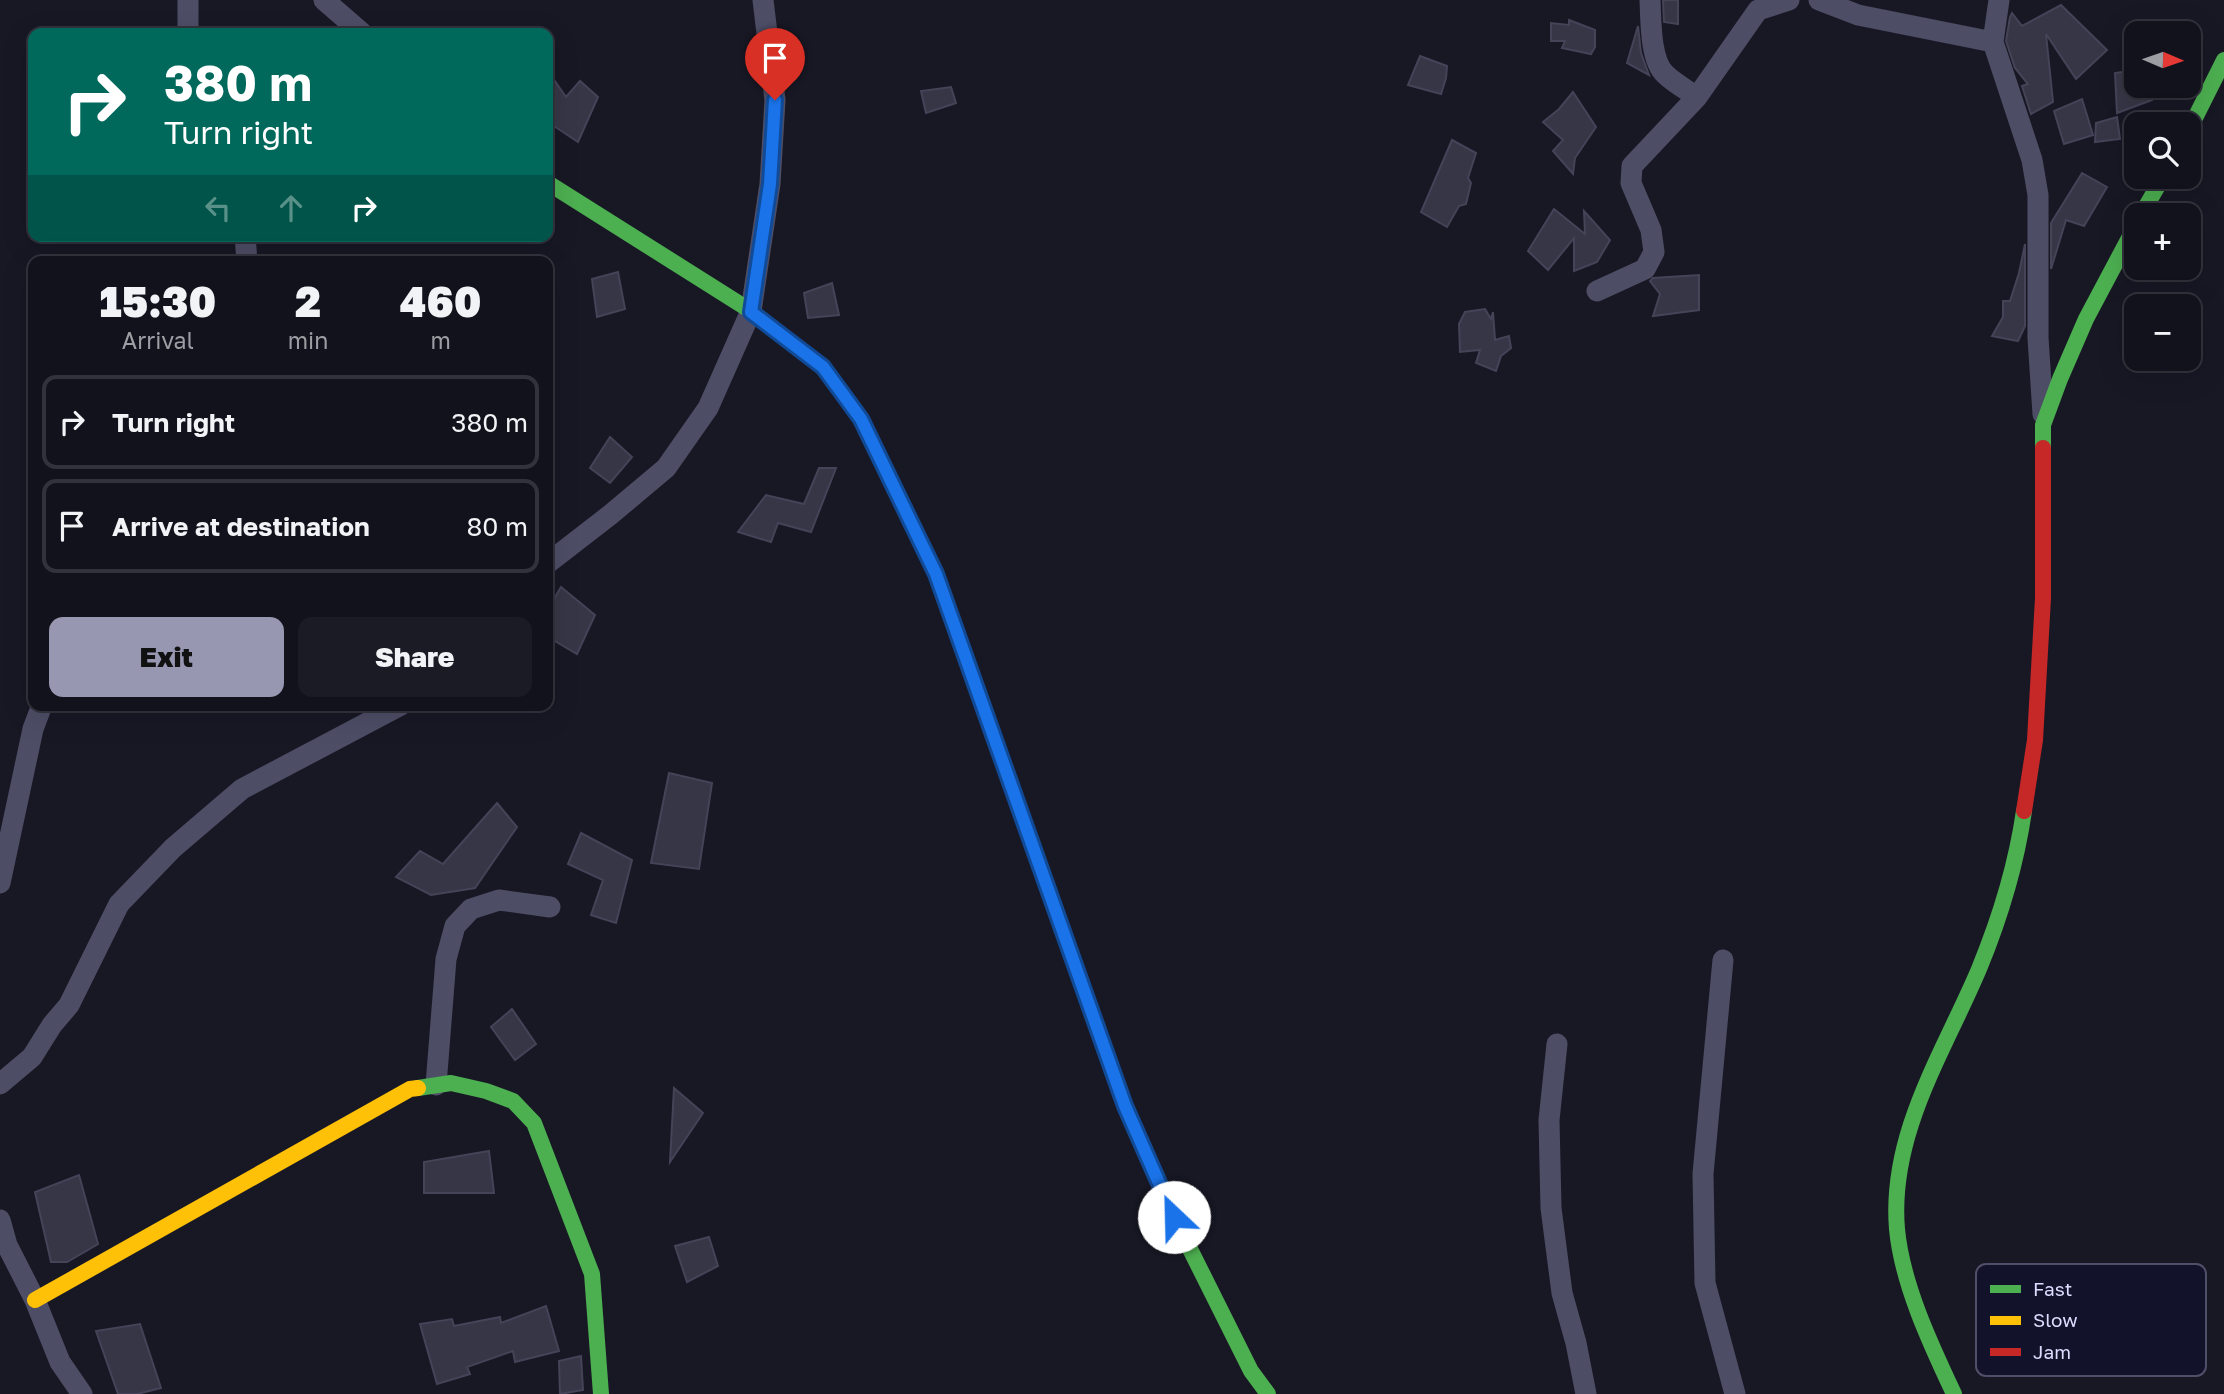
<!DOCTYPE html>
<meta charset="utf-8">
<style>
body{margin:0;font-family:"Golos Text",sans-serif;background:#1b1b25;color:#f1f3f6;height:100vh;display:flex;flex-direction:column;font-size:26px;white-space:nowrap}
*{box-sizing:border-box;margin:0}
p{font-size:23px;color:#9c9ea3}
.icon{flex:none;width:38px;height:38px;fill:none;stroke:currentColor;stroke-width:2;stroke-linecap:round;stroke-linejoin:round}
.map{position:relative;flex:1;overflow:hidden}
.panel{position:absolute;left:28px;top:256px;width:525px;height:455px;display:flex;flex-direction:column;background:#12121c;border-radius:14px;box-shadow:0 7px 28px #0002,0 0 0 2px #31323b}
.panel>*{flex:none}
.guide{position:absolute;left:28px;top:28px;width:525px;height:214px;border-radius:14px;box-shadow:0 7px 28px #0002,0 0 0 2px #31323b;background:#00695c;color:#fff;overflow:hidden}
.needle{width:46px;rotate:92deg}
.tools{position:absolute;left:2124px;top:21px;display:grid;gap:14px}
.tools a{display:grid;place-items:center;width:77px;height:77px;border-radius:14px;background:#12121c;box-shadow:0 7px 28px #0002,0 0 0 2px #31323b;font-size:35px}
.pin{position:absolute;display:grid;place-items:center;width:60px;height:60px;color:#fff;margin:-72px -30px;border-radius:50% 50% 50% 0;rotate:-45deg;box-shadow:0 0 7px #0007}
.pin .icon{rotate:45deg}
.me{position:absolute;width:77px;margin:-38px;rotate:336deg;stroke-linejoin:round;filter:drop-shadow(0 0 5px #0008)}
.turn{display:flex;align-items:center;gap:24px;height:147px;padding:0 21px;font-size:32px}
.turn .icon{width:91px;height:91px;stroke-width:2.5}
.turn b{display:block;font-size:49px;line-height:60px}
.lanes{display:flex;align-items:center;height:66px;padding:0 21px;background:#0003;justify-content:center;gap:35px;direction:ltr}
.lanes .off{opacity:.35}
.eta{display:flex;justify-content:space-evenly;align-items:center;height:119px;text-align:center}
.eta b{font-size:42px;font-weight:800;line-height:49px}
.button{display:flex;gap:14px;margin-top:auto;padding:14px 21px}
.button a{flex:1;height:80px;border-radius:14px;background:#9797b2;color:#111;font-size:28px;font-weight:800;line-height:80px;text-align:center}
.button a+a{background:#1b1b25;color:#f1f3f6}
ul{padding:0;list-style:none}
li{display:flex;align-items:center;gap:21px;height:94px;margin:0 14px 10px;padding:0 7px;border:4px solid #31323b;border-radius:14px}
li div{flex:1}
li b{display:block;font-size:26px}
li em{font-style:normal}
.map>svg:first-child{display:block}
.building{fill:#363646;stroke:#454358;stroke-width:2}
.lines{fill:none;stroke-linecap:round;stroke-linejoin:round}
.street{stroke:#4d4e66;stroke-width:21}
.fast{stroke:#4caf50;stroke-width:16}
.slow{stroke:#ffc107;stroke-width:16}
.jam{stroke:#c62828;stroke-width:16}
.route-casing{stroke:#114b97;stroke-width:18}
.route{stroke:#1a73e8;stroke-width:12}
.key{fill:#13122b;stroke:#4f4f6a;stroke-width:2}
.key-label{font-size:19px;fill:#dcdcfe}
</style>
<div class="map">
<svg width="2224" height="1394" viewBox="0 0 2224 1394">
<rect width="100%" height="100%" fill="#181825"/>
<path class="building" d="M1663,0H1678V24L1664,22Z
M2061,5L2107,50L2076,79L2046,34L2053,102L2031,114L2022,86L2028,84L2015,68L2006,41L2010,17L2012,13L2022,26Z
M1569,20L1595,30V47L1591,54L1562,48L1565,41H1551V23L1569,25Z
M1638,26L1641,53L1649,75L1627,63Z
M1420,56L1447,66L1446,78L1441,94L1408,85Z
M2137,70V86H2152V100L2117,113L2115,73Z
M548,71L566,97L580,81L598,97L578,142L548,122Z
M951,87L956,103L926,113L921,91Z
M1573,92L1596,127L1575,158L1573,174L1553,151L1563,140L1543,122L1559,109Z
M2082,99L2093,135L2064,144L2054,111Z
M2117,117L2120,139L2095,142L2096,123Z
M1452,140L1476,153L1468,178L1471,183L1466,204L1459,206L1447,227L1421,212Z
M2082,173L2107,187L2084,226L2066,220L2051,269V223Z
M1554,209L1585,234L1584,211L1610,240L1597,262L1574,271V238L1548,270L1528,251Z
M2025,244V326L2018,341L1992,336L2003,317V301H2010L2019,273Z
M618,272L625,309L597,317L592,279Z
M1699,275V310L1653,316L1660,294L1650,281L1653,278Z
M832,283L839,315L808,318L804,293Z
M1485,309L1491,319L1493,312L1495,340L1509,336L1511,348L1501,356L1496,371L1476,363L1480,350L1460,352L1459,324L1465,312Z
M610,437L632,457L610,483L590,468Z
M819,468H836L811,532L778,523L771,542L738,532L766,495L804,504Z
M561,587L595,615L577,654L548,637V609Z
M669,773L712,783L699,869L651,863Z
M497,803L517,827L475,888L431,895L396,877L420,851L443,864Z
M581,833L632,860L616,923L591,915L603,880L568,864Z
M512,1009L536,1044L515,1060L491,1027Z
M674,1088L703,1113L670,1162Z
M489,1151L494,1193H424V1162Z
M79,1175L98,1244L67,1262H51L35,1192Z
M709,1237L718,1266L687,1282L675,1246Z
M546,1306L559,1351L515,1362L513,1351L467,1367L470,1374L437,1384L420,1324L452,1319L454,1326L500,1317L501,1323Z
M140,1324L161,1388L137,1394H118L96,1331Z
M581,1356L583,1390L560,1394L559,1361Z"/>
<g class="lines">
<path class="street" d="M324,0L362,33
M1650,0C1651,20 1650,60 1665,74C1674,83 1687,90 1697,97
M1819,0L1858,15L1993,42
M1999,0L1993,42L2032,160L2038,195V338L2043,414
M188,33V0
M245,236L247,261
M1597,291L1645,269L1654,252L1651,230L1631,183L1632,166L1697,97L1758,10L1789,0
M548,563L610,515L666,468L708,408L751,311L770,184L775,100L763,0
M0,883L33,729L42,705
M1723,960L1703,1174L1705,1283L1735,1394
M1557,1044L1549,1120L1551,1208L1562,1293L1576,1343L1586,1394
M0,1084L32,1057L52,1025L69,1005L119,904L173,848L242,789L401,705
M436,1085L446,959L455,926L471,909L499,900L550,907
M0,1220L7,1245L35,1300L60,1362L82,1394"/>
<path class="fast" d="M2189,130L2224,60
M548,183L751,311L823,367L861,419L924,549
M2141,215L2163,177
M2043,448V425L2060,379L2086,319L2137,223
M1049,893L1125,1106L1174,1217L1251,1371L1268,1394
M418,1088L451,1083L486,1091L513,1101L534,1123L592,1274L601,1394
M1954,1394C1931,1345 1902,1284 1897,1229C1889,1134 1944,1052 1979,969C2000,918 2016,866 2024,811"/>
<path class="slow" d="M35,1300L410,1089L418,1088"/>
<path class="jam" d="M924,549L936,574L1049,893
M2024,811L2035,740L2043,598V448"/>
</g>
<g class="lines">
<defs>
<path id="route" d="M775,100L770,184L751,312L823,367L861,419L936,574L1125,1106L1174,1217"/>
</defs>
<use href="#route" class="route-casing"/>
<use href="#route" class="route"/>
</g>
<rect x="1976" y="1264" width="230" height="112" rx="10" class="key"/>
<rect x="1990" y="1285" width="31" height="8" fill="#4caf50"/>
<rect x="1990" y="1316" width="31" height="9" fill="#ffc107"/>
<rect x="1990" y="1348" width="31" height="8" fill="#c62828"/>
<g class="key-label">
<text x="2033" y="1296">Fast</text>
<text x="2033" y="1327">Slow</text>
<text x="2033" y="1359">Jam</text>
</g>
</svg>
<div class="tools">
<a><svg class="needle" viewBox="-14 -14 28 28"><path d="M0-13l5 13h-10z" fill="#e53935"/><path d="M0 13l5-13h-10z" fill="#9c9ea3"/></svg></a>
<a><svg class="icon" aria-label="search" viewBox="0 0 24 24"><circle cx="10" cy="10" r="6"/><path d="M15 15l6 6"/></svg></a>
<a>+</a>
<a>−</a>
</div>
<div class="pin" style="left:775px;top:100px;background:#d93025"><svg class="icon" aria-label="arrive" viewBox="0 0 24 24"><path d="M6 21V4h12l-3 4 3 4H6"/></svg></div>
<svg class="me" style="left:1174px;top:1217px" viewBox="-20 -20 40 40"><circle r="19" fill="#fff"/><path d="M0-13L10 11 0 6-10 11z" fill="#1a73e8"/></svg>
<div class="guide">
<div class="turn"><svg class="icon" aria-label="right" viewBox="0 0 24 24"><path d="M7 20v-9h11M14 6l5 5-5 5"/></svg><div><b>380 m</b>Turn right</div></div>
<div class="lanes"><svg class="icon off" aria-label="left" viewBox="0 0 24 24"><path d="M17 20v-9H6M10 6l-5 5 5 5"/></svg><svg class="icon off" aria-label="ahead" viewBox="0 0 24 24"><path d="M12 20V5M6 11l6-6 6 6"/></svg><svg class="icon" aria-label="right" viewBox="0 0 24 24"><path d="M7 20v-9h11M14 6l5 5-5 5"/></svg></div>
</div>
<section class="panel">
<div class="eta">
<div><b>15:30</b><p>Arrival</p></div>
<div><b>2</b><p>min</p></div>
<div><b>460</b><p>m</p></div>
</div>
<ul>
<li><svg class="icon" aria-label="right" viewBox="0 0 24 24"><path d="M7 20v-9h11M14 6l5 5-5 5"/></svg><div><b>Turn right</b></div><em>380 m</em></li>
<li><svg class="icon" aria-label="arrive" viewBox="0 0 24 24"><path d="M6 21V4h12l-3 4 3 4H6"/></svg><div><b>Arrive at destination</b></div><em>80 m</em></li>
</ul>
<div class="button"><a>Exit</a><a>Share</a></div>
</section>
</div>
